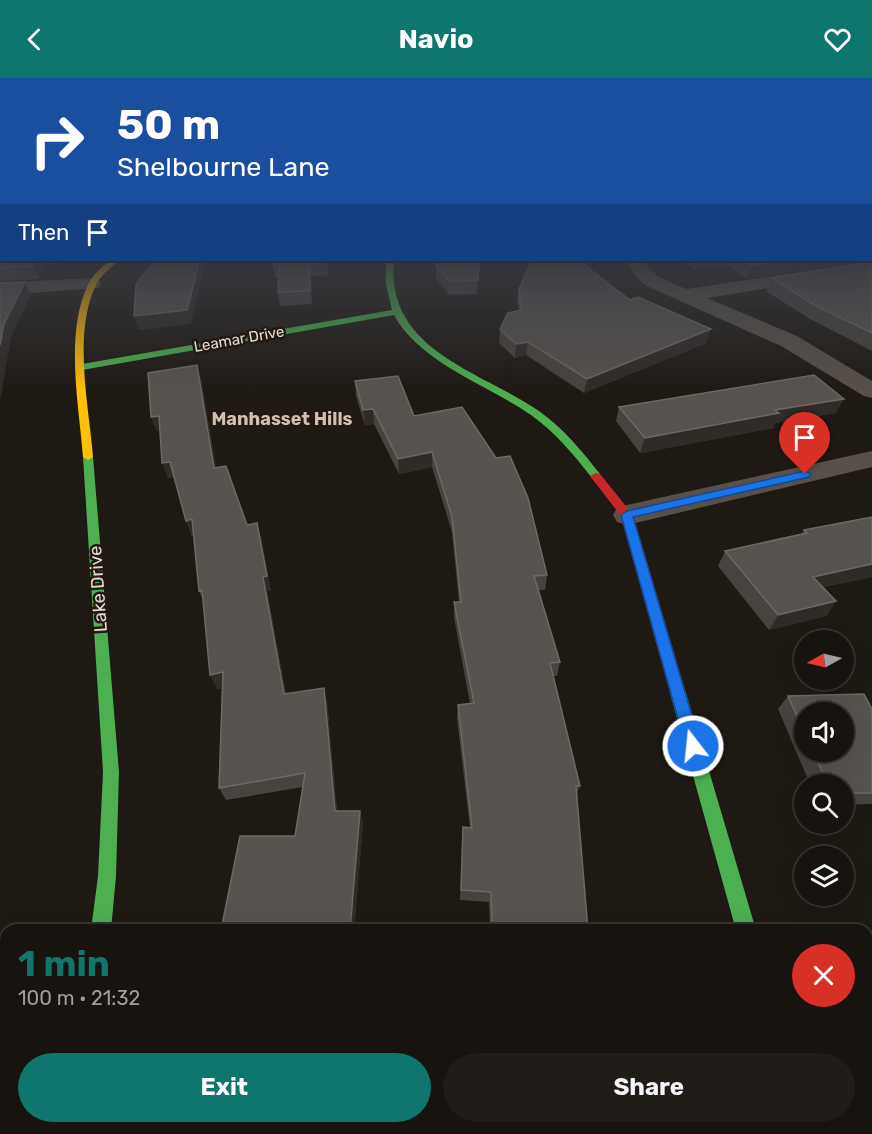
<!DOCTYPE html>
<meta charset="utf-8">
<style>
body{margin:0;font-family:Rubik,sans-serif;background:#201c18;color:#f1f3f6;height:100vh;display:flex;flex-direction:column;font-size:22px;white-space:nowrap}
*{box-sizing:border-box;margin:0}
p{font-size:20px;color:#9e9e9e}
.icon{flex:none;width:33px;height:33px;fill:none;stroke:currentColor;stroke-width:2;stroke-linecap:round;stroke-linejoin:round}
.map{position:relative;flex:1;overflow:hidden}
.side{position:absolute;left:0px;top:846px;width:873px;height:210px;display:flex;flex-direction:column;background:#17130f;border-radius:18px 18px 0 0;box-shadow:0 6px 24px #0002,0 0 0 2px #36322f}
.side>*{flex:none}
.top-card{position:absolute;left:0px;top:0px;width:873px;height:183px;box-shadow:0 6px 24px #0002,0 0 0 2px #36322f;background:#1a4fa0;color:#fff;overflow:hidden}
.needle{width:39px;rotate:262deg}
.buttons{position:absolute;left:794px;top:552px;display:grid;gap:12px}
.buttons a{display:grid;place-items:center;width:60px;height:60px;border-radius:50%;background:#17130f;box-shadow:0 6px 24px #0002,0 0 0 2px #36322f;font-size:30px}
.pin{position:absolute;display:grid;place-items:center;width:51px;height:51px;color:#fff;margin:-62px -26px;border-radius:50% 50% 50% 0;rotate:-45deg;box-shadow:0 0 6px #0007}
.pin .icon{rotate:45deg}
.me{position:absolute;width:66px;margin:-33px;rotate:344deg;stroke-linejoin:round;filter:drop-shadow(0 0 4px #0008)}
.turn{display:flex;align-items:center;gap:21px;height:126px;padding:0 18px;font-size:27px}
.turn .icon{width:78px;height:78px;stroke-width:2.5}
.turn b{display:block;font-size:42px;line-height:51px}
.then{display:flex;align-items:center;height:57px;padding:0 18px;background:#0003;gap:12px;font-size:22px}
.round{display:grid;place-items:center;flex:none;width:63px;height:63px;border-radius:32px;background:#201c18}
.overview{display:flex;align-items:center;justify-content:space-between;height:102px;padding:0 18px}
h1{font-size:36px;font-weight:700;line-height:45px;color:#0f766e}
.button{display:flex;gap:12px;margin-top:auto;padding:12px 18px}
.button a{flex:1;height:69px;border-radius:36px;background:#0f766e;color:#fff;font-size:24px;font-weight:700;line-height:69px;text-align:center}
.button a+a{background:#201c18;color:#f1f3f6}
header{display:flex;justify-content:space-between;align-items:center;height:78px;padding:0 18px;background:#0f766e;color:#fff;font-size:27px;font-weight:700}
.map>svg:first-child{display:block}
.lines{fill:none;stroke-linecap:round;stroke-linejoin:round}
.street{fill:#585149;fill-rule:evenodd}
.fast{fill:#4caf50;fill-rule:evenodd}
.slow{fill:#ffc107;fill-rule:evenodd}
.jam{fill:#c62828;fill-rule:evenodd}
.wall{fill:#48433e;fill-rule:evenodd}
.shaded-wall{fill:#302b27}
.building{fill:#59534f;stroke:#6e6964;stroke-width:1.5}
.route{fill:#1a73e8;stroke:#114b97;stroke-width:1.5}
.labels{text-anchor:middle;stroke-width:5;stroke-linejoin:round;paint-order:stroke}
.far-street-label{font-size:15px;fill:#e4ddd7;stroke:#231910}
.far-quarter-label{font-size:18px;font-weight:bold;fill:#cdbfb3;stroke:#231910}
.street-label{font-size:18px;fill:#e4ddd7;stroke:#231910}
</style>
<header><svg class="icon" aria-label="back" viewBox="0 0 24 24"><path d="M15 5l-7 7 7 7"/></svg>Navio<svg class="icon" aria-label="heart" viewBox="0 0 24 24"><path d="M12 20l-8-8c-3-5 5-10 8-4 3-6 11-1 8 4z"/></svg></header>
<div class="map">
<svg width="872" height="1056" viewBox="0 0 872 1056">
<rect width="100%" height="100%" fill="#1f1914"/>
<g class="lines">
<path class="street" d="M626,182H643C653,199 669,204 687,211L872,183V193L707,220L797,258L872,303V320L864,318L781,268L647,208L636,199Z
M92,200L99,202L101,206L99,210L0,217V205Z
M872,373V389L627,447L617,444L613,437L617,430L627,427Z
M39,1050H95L93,1056H37Z"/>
<path class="fast" d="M386,182H394C385,272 479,292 539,333C563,350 582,373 600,396V400H592C574,377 555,354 531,337C488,307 420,285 394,237L82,292L77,289L82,286L392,232L386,206Z
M88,376L93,379L119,694L116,798L111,852H91L98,798L103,694L83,379Z
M678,609L683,611L686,615L756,852H736L670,615L673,611Z"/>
<path class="slow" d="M111,182H119C111,190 102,196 97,205C72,253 89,328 93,379L88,382L83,379C79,327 64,253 89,205C94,195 103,188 111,182Z
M872,973V995L867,997V975Z"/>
<path class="jam" d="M596,395L600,396L633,437L686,615L683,619L678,621L673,619L670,615L621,438L590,398Z
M793,1050H815L818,1056H794Z"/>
</g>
<path class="wall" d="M0,169L2,182H60L57,186L45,187L39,201L0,203Z
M479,182L477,216L450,217L436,201V188Z
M686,182H872L746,200L729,188L696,192L687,186Z
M328,184L329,197L311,198L312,226L280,228L278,214L279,200H275L273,187Z
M872,184V273L810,241L766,213L771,200Z
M587,189L630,222L711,251L706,265L584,315L526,277L515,280L499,265L500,251L519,233L517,224L519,211Z
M201,301L216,390L247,447L261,460L271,513H267L286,616L327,623L337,733L363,744L354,852H221L295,758L303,709L226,722L219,710L222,610L217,611L203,522L199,513L194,457L192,458L186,443L174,399L168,400L160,353H157L151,339Z
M355,303L414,338L547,497L545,512H539L560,584L557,598H553L580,708L576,717L588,852H490L489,824L460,822L463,749L470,750L457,640L458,627L470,626L454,539V524H459L452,454L432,389L399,396L374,346L365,347L356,318Z
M619,329L836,335L775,345L773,350L640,375L616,343Z
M872,439V499L823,509L836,523L826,538L769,552L718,488L725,473L801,456L804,452Z
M788,618L872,631V726L843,727V706H810L778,631ZM804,634L843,674H804Z"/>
<path class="shaded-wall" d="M872,170V182L746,200L751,187L789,182H872Z
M36,182H43L45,187L39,201L33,188Z
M55,182H60L57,186Z
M200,182H204L205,186L191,246L139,252L134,238Z
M699,182H731L729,188L696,192Z
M309,185L311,198L312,226L310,213Z
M25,204L31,217L11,259L2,313L0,321V267L4,246Z
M711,251L706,265L584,315L587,301Z
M528,264L526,277L515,280L516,266Z
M197,287L201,301L219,405L214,390Z
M844,321L836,335L775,345L773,350L640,375L645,360L775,332Z
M373,331L374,346L365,347L363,332Z
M159,338L164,352L157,353L151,339Z
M432,374V389L399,396L398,381Z
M170,384L175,398L168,400L162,385Z
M192,441L198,456L192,458L186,443Z
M257,445L261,460L271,513H267L288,630L284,616L263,499Z
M872,486V499L804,513L813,499Z
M836,523L826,538L769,552L778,537Z
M223,594L229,608L217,611L210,597Z
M324,610L327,623L338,744L335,733Z
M360,733L363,744L354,852H350Z"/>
<path class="building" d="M2,167V182H36L33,188L0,190V169Z
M155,182H200L187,232L134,238L136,206Z
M278,182H327L328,184L309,185L310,213L278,214L279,187H273Z
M437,182H479L478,202L450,204L436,188Z
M532,182H582L587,189L630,222L638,219L711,251L587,301L528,264L516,266L500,251L508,235L521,232L519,211Z
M742,182H789L751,187Z
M872,184V255L816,228L771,200Z
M25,204L4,246L0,267V205Z
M197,287L214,390L226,388L247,447L257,445L267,498L263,499L284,616L324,610L335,733H360L350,852H221L240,758H295L305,695L219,710L223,594L210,597L202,512L199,513L192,441L186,443L170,384L162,385L159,338L151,339L148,295Z
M814,297L844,321L775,332L779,335L645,360L619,329Z
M398,298L414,338L462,329L496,380L510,378L528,420L547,497L534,498L560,584L550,585L580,708H576L588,852H492L491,814L461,812L463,749L472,750L458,627L474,625L454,524H461L452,439L432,374L398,381L373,331L363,332L355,303Z
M872,439V486L813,499L836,523L778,537L725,473L807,455L804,452Z
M864,616L872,631V715H843V706H828L813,674H843V634H804V654L788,618Z"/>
<linearGradient id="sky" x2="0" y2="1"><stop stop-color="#110e0b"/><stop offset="0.53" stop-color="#3c3e45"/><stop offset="1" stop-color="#3c3e45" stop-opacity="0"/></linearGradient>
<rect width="872" height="314" fill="url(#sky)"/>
<path class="route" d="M805,393L811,396L809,399L633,439L701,668L699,673L693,675L687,673L621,437L627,433Z"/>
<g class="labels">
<g class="far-street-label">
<text transform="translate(239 261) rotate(-10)" y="5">Leamar Drive</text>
</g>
<g class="far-quarter-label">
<text x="282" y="347">Manhasset Hills</text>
</g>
<g class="street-label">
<text transform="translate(98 511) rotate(-94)" y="6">Lake Drive</text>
</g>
</g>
</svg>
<div class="buttons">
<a><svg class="needle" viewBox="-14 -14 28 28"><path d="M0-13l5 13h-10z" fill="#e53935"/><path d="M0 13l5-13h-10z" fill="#9e9e9e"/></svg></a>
<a><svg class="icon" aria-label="sound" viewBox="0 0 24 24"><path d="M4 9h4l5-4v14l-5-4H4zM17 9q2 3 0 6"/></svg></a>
<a><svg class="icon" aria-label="search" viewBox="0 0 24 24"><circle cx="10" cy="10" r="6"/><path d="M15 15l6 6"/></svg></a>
<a><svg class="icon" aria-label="layers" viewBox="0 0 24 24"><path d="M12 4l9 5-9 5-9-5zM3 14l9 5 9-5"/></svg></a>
</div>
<div class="pin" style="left:805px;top:396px;background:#d93025"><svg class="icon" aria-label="arrive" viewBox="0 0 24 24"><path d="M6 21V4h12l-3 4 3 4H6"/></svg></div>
<svg class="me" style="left:693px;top:668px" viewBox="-20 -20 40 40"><circle r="17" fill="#1a73e8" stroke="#fff" stroke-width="3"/><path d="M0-11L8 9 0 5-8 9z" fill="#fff"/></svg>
<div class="top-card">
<div class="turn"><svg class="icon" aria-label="right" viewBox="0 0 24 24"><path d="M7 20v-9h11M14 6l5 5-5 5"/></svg><div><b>50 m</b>Shelbourne Lane</div></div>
<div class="then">Then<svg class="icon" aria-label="arrive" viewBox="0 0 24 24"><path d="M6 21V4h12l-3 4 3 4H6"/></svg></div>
</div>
<section class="side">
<div class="overview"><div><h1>1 min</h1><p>100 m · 21:32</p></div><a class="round" style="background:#d93025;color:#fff"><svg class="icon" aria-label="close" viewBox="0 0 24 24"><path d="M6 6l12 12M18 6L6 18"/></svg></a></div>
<div class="button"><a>Exit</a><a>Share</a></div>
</section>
</div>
